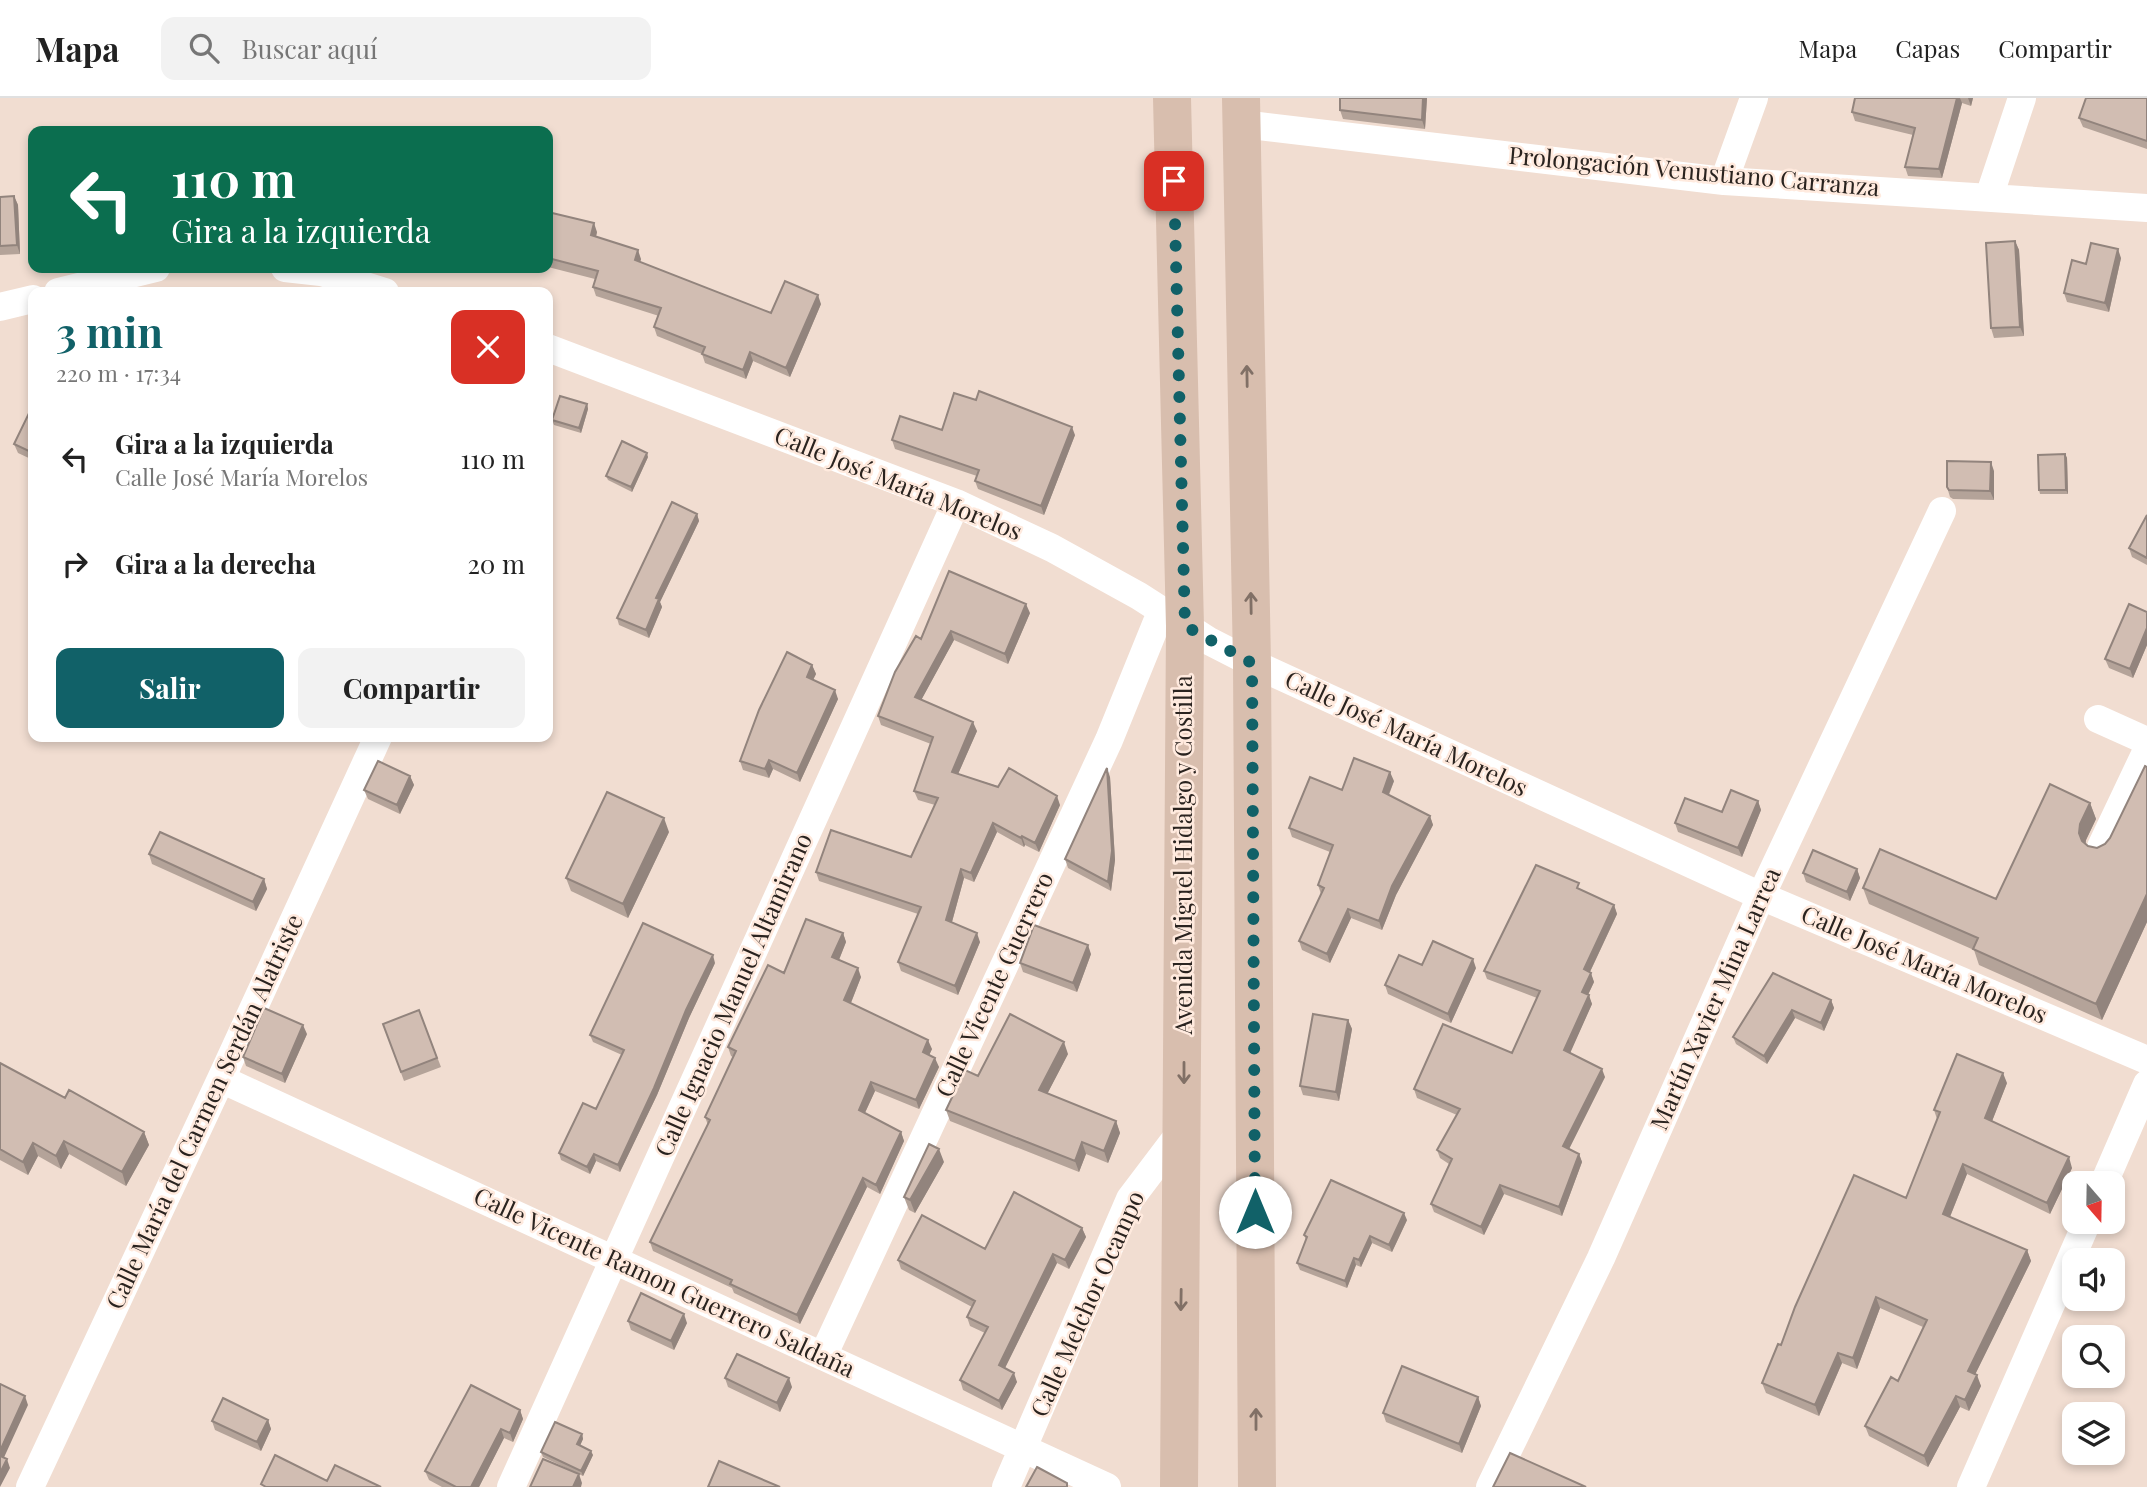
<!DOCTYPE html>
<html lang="es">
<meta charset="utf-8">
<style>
body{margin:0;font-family:"Playfair Display",serif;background:#f2f2f2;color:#222;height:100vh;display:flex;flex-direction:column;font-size:26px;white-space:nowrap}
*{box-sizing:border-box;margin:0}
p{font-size:23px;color:#767676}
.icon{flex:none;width:38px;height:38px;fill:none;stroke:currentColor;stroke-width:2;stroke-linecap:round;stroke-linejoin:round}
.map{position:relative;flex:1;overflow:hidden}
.sheet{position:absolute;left:28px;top:189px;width:525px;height:455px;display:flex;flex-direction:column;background:#fff;border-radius:14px;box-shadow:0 4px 10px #0003}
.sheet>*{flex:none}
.hud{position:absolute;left:28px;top:28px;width:525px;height:147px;border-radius:14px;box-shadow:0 4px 10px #0003;background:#0b6e4f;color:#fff;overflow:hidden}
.needle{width:46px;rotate:160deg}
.tools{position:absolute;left:2062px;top:1073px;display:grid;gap:14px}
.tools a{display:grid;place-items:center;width:63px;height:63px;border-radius:14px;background:#fff;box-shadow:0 4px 10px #0003;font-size:35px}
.pin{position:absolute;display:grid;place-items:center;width:60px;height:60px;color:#fff;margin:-30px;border-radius:14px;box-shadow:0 4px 10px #0006}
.me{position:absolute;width:77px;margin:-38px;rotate:0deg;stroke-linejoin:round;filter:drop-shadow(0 0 5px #0008)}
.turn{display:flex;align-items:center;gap:24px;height:147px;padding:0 28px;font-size:32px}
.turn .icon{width:91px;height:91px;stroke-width:2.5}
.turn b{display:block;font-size:49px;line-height:60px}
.round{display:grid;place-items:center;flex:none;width:74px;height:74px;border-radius:14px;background:#f2f2f2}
.summary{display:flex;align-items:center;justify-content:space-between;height:119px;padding:0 28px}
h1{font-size:42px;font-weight:700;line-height:52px;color:#116168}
.primary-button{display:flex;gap:14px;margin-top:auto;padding:14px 28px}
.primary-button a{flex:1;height:80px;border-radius:14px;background:#116168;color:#fff;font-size:28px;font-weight:700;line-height:80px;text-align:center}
.primary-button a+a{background:#f2f2f2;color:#222}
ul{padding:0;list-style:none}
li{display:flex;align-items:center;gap:21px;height:105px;padding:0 28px}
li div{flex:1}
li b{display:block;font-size:26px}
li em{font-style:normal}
header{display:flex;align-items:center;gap:42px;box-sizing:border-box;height:98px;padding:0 35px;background:#fff;border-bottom:2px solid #e0e0e0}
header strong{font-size:33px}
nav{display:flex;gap:38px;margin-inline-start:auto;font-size:24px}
.search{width:490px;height:63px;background:#f2f2f2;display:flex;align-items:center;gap:18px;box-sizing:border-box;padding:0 24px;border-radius:14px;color:#767676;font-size:26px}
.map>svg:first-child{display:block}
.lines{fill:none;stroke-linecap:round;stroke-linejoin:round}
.street{stroke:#fff;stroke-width:28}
.secondary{stroke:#d8beae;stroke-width:38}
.wall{fill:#b4a399}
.shaded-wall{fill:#92847d}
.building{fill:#d1bdb2;stroke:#92847d;stroke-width:2}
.oneway{stroke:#817066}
.route{stroke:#116168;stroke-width:12;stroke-dasharray:0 21.6}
.labels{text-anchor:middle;stroke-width:5;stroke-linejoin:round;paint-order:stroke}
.street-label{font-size:24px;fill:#2a231f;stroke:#ffeade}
</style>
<header>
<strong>Mapa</strong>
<div class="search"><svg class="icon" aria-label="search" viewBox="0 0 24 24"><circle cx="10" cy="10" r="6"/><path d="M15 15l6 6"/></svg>Buscar aquí</div>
<nav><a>Mapa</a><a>Capas</a><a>Compartir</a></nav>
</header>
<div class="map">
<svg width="2147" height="1389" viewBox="0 0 2147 1389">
<rect width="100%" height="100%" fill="#f1ddd1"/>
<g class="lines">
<path class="street" d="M1242,26L1724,83L2147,110
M1724,83L1754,0
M1989,99L2022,0
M285,170L321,174L385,194
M58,194L156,170
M0,209L33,201
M548,250L956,405L1052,450L1139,498L1209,543L1252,565L1761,798L2147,962
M2098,621L2147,643
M2101,749L2147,652
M221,981L1107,1389
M2104,1085L2147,986
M823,1258L1109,642L1161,514
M30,1389L221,981L378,639
M511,1389L956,405
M1006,1389L1130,1101L1183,1031
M1490,1389L1601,1160L1761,798L1942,413
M1971,1389L2087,1124"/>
<path class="secondary" d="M1172,0L1185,528L1179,1389
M1241,0L1252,565L1257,1389"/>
</g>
<path class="wall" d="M1340,0H1427L1425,31L1343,21L1340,12Z
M1855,0H1973L1971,8L1962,5L1942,80L1908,78L1905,69L1913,37L1855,23L1852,14Z
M2147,0V51L2083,29L2079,20Z
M14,98L18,107L20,156L0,157V99Z
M548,114L597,134L596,139L641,161L640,164L771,215L821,206L790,279L753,263L746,281L705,265L702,256L657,238L654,229L659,218L596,198L593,189L595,181L548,169Z
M2015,143L2019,152L2024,238L1994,240L1991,230Z
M2121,160L2109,214L2067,204L2064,195L2086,166Z
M587,306L588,311L581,335L554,327L552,322Z
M33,312V362L18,355L14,346Z
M942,332L1075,337L1044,417L978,391L975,383L977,378L895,351L892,342Z
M2065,356L2067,360L2068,396H2040L2039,392Z
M648,359L632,394L608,382L606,378Z
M1994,373V402L1953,401L1950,399L1947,389Z
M697,416L699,423L660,504L662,509L649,540L619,527L617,520Z
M2147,417V467L2132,459L2129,450Z
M2147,514V547L2133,580L2109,570L2105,561Z
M1030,515L1008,566L954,542L921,602L977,633L958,676L1060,707L1039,754L1025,747L1024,749L997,734L974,784L964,780L952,824L980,844L958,897L901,873L898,864L918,816L819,783L816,774L911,759L935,707L918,702L914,693L931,646L881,627L878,618L921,541Z
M812,567L816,576L813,582L838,601L800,684L773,671L769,680L743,672L740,663Z
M2147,669V824L2102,922L1979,867L1974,852L1869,806L1863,790L1996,801L2090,705L2096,721L2086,742L2085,746L2088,748L2097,750L2105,746L2110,740Z
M410,678L414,687L400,716L368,701L364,692Z
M1110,679L1115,762L1111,793L1068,770L1065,761Z
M1394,683L1389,697L1430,718L1433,727L1396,797L1382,832L1351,820L1330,865L1302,852L1299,843L1321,796L1318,787L1330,754L1292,739L1289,730L1342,692Z
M1758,703L1761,712L1742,759L1678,734L1675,725L1722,714Z
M669,734L628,820L571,793L566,780Z
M149,756L264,781L267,791L256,813L152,766Z
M1857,771L1860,780L1850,803L1806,784L1803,775Z
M1581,792L1614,807L1617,816L1590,874L1594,884L1588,897L1592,906L1570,954L1605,979L1569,1051L1579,1056L1582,1064L1562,1118L1504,1096L1484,1137L1434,1114L1431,1106L1449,1066L1440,1060L1437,1052L1457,1017L1417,1000L1414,991L1512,955L1537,900L1487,881L1484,873Z
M843,835L846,844L839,862L861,879L851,905L932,951L929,957L939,969L919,1011L875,993L865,1015L901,1034L904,1043L880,1096L867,1089L800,1226L734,1195L732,1190L653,1153L650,1144L708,1027L705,1019L733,959L731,958L728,949L784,875Z
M1091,856L1077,894L1023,874L1020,865Z
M715,865L689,920L657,997L620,1074L596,1063L590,1076L561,1062L559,1055L596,1011L622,957L593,944L590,937Z
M1422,867L1476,870L1451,925L1388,896L1385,887Z
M1773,875L1831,902L1834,910L1824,933L1795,920L1767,966L1736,946L1733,939Z
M419,912L441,969L404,983L383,926Z
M1348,922L1352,931L1339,1003L1303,997L1300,988Z
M307,936L285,985L246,968L243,959Z
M1068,956L1047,996L1116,1023L1120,1035L1108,1065L1086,1056L1079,1074L950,1023L946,1012L978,978Z
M0,965L65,1000L144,1034L149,1047L126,1088L69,1056L61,1071L38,1058L28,1077L0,1062Z
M2007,985L1992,1023L2072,1070L2050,1116L1967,1076L1950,1119L2027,1152L2031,1163L1975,1276L1981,1288L1969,1313L1960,1309L1928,1369L1869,1338L1865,1328L1898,1283L1923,1229L1880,1210L1857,1271L1842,1265L1819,1318L1766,1295L1762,1285L1781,1247L1906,1100L1937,1021L1934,1012Z
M944,1064L915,1115L909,1112L904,1099Z
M1407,1122L1392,1154L1372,1145L1361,1169L1356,1167L1347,1190L1300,1172L1297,1165L1306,1142L1304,1137Z
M1082,1130L1086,1139L1069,1171L1057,1165L1005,1270L1017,1284L1002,1312L963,1292L960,1282L985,1235L970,1228L967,1219L972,1209L901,1171L898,1162L985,1151Z
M628,1223L687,1225L674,1252L631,1232Z
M725,1280L792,1289L780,1314L728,1289Z
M1478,1299L1481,1308L1462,1355L1386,1324L1383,1315Z
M520,1312L523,1321L513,1344L504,1340L479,1389H442L429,1382L425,1373Z
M268,1322L271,1331L261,1353L215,1332L212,1323Z
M582,1336L583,1341L580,1347L593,1357L583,1378L543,1359L541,1354Z"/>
<path class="shaded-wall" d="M1423,0H1427L1425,31L1422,22Z
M1957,0H1960L1962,5L1942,80L1939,71Z
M1968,0H1973L1971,8Z
M14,98L18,107L20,156L17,147Z
M594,125L597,134L594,146L591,137Z
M2015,143L2019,152L2024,238L2020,229Z
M2118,151L2121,160L2109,214L2105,205Z
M638,152L641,161L638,171L635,162Z
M818,197L821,206L790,279L786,270Z
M750,254L753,263L746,281L743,272Z
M587,306L588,311L581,335L579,330Z
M1072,329L1075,337L1044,417L1041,408Z
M647,355L648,359L632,394L631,389Z
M2065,356L2067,360L2068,396L2066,392Z
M1991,364L1994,373V402L1990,393Z
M697,416L699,423L660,504L662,509L649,540L646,532L656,500Z
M1026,506L1030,515L1008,566L1005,556Z
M2147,530V547L2133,580L2130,571Z
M951,533L954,542L918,608L915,599Z
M812,567L816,576L810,588L807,579Z
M835,592L838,601L800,684L797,675Z
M973,624L977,633L955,683L952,674Z
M769,662L773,671L769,680L765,671Z
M1107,670L1110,679L1115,762L1111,793L1108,784Z
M1390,674L1394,683L1386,703L1383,694Z
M410,678L414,687L400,716L397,707Z
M1057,698L1060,707L1039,754L1035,745Z
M1758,703L1761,712L1742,759L1738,750Z
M2090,705L2096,721L2086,742L2085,751L2079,735L2080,726Z
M1430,718L1433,727L1396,797L1382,832L1379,823L1392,788Z
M664,720L669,734L628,820L623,806Z
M993,725L997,734L974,784L971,775Z
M1022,738L1025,747L1024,749L1021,740Z
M961,771L964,780L950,831L946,822Z
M1857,771L1860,780L1850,803L1847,794Z
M264,781L267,791L256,813L253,804Z
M2147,796V824L2102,922L2096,906Z
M1614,807L1617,816L1587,880L1584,871Z
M1348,811L1351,820L1330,865L1327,856Z
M843,835L846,844L836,869L832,859Z
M977,835L980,844L958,897L955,888Z
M1088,847L1091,856L1077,894L1073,885Z
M713,857L715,865L689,920L657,997L620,1074L618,1067L686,912Z
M1473,861L1476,870L1451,925L1448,916Z
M858,870L861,879L848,912L844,902Z
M1591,875L1594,884L1585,903L1582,894Z
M1589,897L1592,906L1568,960L1564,952Z
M1831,902L1834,910L1824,933L1821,925Z
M1792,912L1795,920L1767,966L1764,958Z
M1348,922L1352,931L1339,1003L1336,994Z
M303,927L307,936L285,985L282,976Z
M928,942L932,951L926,964L923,954Z
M1064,944L1068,956L1043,1004L1039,992Z
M935,960L939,969L919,1011L916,1002Z
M1602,971L1605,979L1566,1057L1563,1048Z
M2003,975L2007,985L1989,1031L1985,1020Z
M871,984L875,993L862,1021L859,1012Z
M1116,1023L1120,1035L1108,1065L1104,1053Z
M144,1034L149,1047L126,1088L122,1074Z
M901,1034L904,1043L880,1096L876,1087Z
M64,1043L69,1056L61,1071L56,1058Z
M1082,1044L1086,1056L1079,1074L1075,1063Z
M33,1045L38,1058L28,1077L23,1064Z
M939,1051L944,1064L915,1115L910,1102Z
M594,1056L596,1063L590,1076L587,1069Z
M1579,1056L1582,1064L1562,1118L1559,1109Z
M2069,1059L2072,1070L2050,1116L2047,1105Z
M1963,1066L1967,1076L1947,1126L1943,1116Z
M863,1080L867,1089L800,1226L797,1217Z
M1500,1087L1504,1096L1484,1137L1481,1129Z
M1404,1115L1407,1122L1392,1154L1389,1147Z
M1082,1130L1086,1139L1069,1171L1065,1162Z
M1370,1138L1372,1145L1361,1169L1359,1162Z
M2027,1152L2031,1163L1972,1283L1968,1273Z
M1053,1156L1057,1165L1002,1276L999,1267Z
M1354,1160L1356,1167L1347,1190L1345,1183Z
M1876,1199L1880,1210L1857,1271L1853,1260Z
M684,1216L687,1225L674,1252L671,1243Z
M1838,1255L1842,1265L1819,1318L1815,1307Z
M1014,1275L1017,1284L1002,1312L999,1303Z
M1977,1277L1981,1288L1969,1313L1965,1302Z
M789,1280L792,1289L780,1314L777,1305Z
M25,1298L28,1307L1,1366L0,1362V1353Z
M1956,1298L1960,1309L1928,1369L1924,1358Z
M1478,1299L1481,1308L1462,1355L1459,1346Z
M520,1312L523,1321L513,1344L510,1335Z
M268,1322L271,1331L261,1353L257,1344Z
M501,1331L504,1340L479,1389H471Z
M582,1336L583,1341L579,1350L577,1346Z
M591,1353L593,1357L583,1378L581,1373Z
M7,1361L10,1370L0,1389V1375Z
M579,1376L582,1385L581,1389H573Z"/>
<path class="building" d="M1340,0H1423L1422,22L1340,12Z
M1855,0H1957L1939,71L1905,69L1915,30L1852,14Z
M2086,0H2147V43L2079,20Z
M14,98L17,147L0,148V99Z
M548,114L594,125L591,137L638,152L635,162L771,215L785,183L818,197L786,270L750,254L743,272L702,256L705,249L654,229L661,210L593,189L598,173L548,160Z
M2015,143L2020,229L1991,230L1986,145Z
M2091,145L2118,151L2105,205L2064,195L2072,162L2086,166Z
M979,293L1072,329L1041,408L975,383L979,372L892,342L900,318L942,332L954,295L976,302Z
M560,298L587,306L579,330L552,322Z
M31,311L33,312V355L14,346Z
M622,343L647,355L631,389L606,378Z
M2065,356L2066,392H2039L2038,357Z
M1947,363L1991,364L1990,393L1949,392L1947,389Z
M672,404L697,416L656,500L659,501L646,532L617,520Z
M2147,417V460L2129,450Z
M949,473L1026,506L1005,556L951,533L915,599L973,624L952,674L998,689L1009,670L1057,698L1035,745L1022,738L1021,740L993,725L971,775L961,771L946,822L977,835L955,888L898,864L921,809L816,774L831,732L911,759L938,700L914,693L933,639L878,618L895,574L916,538L921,541Z
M2129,506L2147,514V530L2130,571L2105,561Z
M787,554L812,567L807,579L835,592L797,675L769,662L765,671L740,663L759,612Z
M1354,660L1390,674L1383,694L1430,718L1392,788L1379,823L1348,811L1327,856L1299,843L1324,790L1318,787L1333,747L1289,730L1310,679L1342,692Z
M378,663L410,678L397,707L364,692Z
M2145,668L2147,669V796L2096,906L1973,851L1978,840L1863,790L1880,751L1996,801L2050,686L2090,705L2080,726L2079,735L2082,743L2088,748L2097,750L2105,746L2110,740Z
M1107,670L1112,753L1108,784L1065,761Z
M1731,692L1758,703L1738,750L1675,725L1685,700L1722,714Z
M607,694L664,720L623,806L566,780Z
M160,734L264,781L253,804L149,756Z
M1813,752L1857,771L1847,794L1803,775Z
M1536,767L1579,785L1577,790L1614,807L1584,871L1591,875L1582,894L1589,897L1564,952L1602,971L1563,1048L1579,1056L1559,1109L1500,1087L1481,1129L1431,1106L1452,1061L1437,1052L1460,1011L1414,991L1443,926L1512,955L1540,893L1484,873Z
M806,821L843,835L832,859L858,870L844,902L928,942L923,954L935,960L916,1002L871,984L859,1012L901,1034L876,1087L863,1080L797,1217L730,1186L732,1182L650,1144L710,1022L705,1019L736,953L728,949L768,867L784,875Z
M643,825L713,857L686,912L654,990L618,1067L594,1056L587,1069L559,1055L583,1005L596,1011L624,952L590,937Z
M1034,827L1088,847L1073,885L1020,865Z
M1433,843L1473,861L1448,916L1385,887L1399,857L1422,867Z
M1773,875L1831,902L1821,925L1792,912L1764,958L1733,939Z
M264,910L303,927L282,976L243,959Z
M419,912L437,960L401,974L383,926Z
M1010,916L1064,944L1039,992L1116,1023L1104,1053L1082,1044L1075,1063L946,1012L965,972L978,978Z
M1313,916L1348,922L1336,994L1300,988Z
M1957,956L2003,975L1985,1020L2069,1059L2047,1105L1963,1066L1943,1116L2027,1152L1968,1273L1977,1277L1965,1302L1956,1298L1924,1358L1865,1328L1891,1279L1898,1283L1927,1222L1876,1199L1853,1260L1838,1255L1815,1307L1762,1285L1778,1246L1781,1247L1795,1209L1854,1077L1906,1100L1940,1014L1934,1012Z
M0,965L65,1000L69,992L144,1034L122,1074L64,1043L56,1058L33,1045L23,1064L0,1051Z
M929,1046L939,1051L910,1102L904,1099Z
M1331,1082L1404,1115L1389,1147L1370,1138L1359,1162L1354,1160L1345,1183L1297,1165L1307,1139L1304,1137Z
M1014,1094L1082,1130L1065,1162L1053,1156L999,1267L1014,1275L999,1303L960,1282L988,1229L967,1219L975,1203L898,1162L922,1117L985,1151Z
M641,1195L684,1216L671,1243L628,1223Z
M737,1256L789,1280L777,1305L725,1280Z
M1402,1268L1478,1299L1459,1346L1383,1315Z
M0,1286L25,1298L0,1353Z
M471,1287L520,1312L510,1335L501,1331L471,1389H456L425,1373Z
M223,1300L268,1322L257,1344L212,1323Z
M555,1324L582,1336L577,1346L591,1353L581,1373L541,1354Z
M1510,1355L1586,1389H1493Z
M275,1357L327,1383L335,1367L381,1389H266L261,1386Z
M0,1358L7,1361L0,1375Z
M543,1361L579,1376L573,1389H530Z
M719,1363L780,1389H708Z
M1037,1369L1067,1385V1389H1026Z"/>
<defs><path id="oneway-shaft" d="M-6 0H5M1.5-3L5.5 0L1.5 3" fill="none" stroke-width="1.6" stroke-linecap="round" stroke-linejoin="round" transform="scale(1.75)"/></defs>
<g class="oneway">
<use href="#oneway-shaft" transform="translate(1247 278) rotate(-91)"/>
<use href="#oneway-shaft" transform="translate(1251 505) rotate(-91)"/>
<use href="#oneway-shaft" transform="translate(1184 975) rotate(90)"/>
<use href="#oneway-shaft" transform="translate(1181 1202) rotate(91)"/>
<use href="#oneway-shaft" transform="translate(1256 1321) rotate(-90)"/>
</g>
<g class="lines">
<path class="route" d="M1174,83L1185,528L1252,565L1255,1114"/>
</g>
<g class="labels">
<g class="street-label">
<text transform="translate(1694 74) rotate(5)" y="8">Prolongación Venustiano Carranza</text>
<text transform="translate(898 386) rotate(22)" y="8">Calle José María Morelos</text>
<text transform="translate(1406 636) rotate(25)" y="8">Calle José María Morelos</text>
<text transform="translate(1184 757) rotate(-90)" y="8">Avenida Miguel Hidalgo y Costilla</text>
<text transform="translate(1924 867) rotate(23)" y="8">Calle José María Morelos</text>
<text transform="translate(995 887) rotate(-65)" y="8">Calle Vicente Guerrero</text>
<text transform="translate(734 897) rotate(-66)" y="8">Calle Ignacio Manuel Altamirano</text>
<text transform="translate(1716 901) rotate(-66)" y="8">Martín Xavier Mina Larrea</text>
<text transform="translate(205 1014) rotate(-65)" y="8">Calle María del Carmen Serdán Alatriste</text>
<text transform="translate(664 1185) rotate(25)" y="8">Calle Vicente Ramon Guerrero Saldaña</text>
<text transform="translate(1088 1206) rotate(-66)" y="8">Calle Melchor Ocampo</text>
</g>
</g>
</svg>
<div class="tools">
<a><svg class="needle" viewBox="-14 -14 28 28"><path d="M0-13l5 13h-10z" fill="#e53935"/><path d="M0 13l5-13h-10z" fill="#767676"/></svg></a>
<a><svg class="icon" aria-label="sound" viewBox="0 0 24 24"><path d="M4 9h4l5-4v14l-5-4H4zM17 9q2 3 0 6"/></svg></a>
<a><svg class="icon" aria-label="search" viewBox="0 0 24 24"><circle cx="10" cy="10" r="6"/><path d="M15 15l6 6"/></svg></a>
<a><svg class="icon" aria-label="layers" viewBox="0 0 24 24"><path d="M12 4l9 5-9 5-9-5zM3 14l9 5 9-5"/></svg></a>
</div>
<div class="pin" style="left:1174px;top:83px;background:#d93025"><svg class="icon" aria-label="arrive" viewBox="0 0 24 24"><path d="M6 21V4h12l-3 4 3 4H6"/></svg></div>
<svg class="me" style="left:1255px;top:1114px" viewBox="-20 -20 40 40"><circle r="19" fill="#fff"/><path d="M0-13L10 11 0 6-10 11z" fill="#116168"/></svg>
<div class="hud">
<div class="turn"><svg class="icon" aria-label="left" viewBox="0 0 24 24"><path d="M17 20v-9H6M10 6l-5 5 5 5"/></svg><div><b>110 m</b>Gira a la izquierda</div></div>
</div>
<section class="sheet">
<div class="summary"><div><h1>3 min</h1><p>220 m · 17:34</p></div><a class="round" style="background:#d93025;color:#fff"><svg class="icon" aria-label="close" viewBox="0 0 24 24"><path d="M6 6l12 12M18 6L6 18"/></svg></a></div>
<ul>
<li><svg class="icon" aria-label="left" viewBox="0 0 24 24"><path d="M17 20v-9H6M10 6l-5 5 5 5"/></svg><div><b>Gira a la izquierda</b><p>Calle José María Morelos</p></div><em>110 m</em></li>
<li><svg class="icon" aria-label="right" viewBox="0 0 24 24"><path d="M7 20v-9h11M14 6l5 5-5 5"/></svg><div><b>Gira a la derecha</b></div><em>20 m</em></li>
</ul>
<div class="primary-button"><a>Salir</a><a>Compartir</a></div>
</section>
</div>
